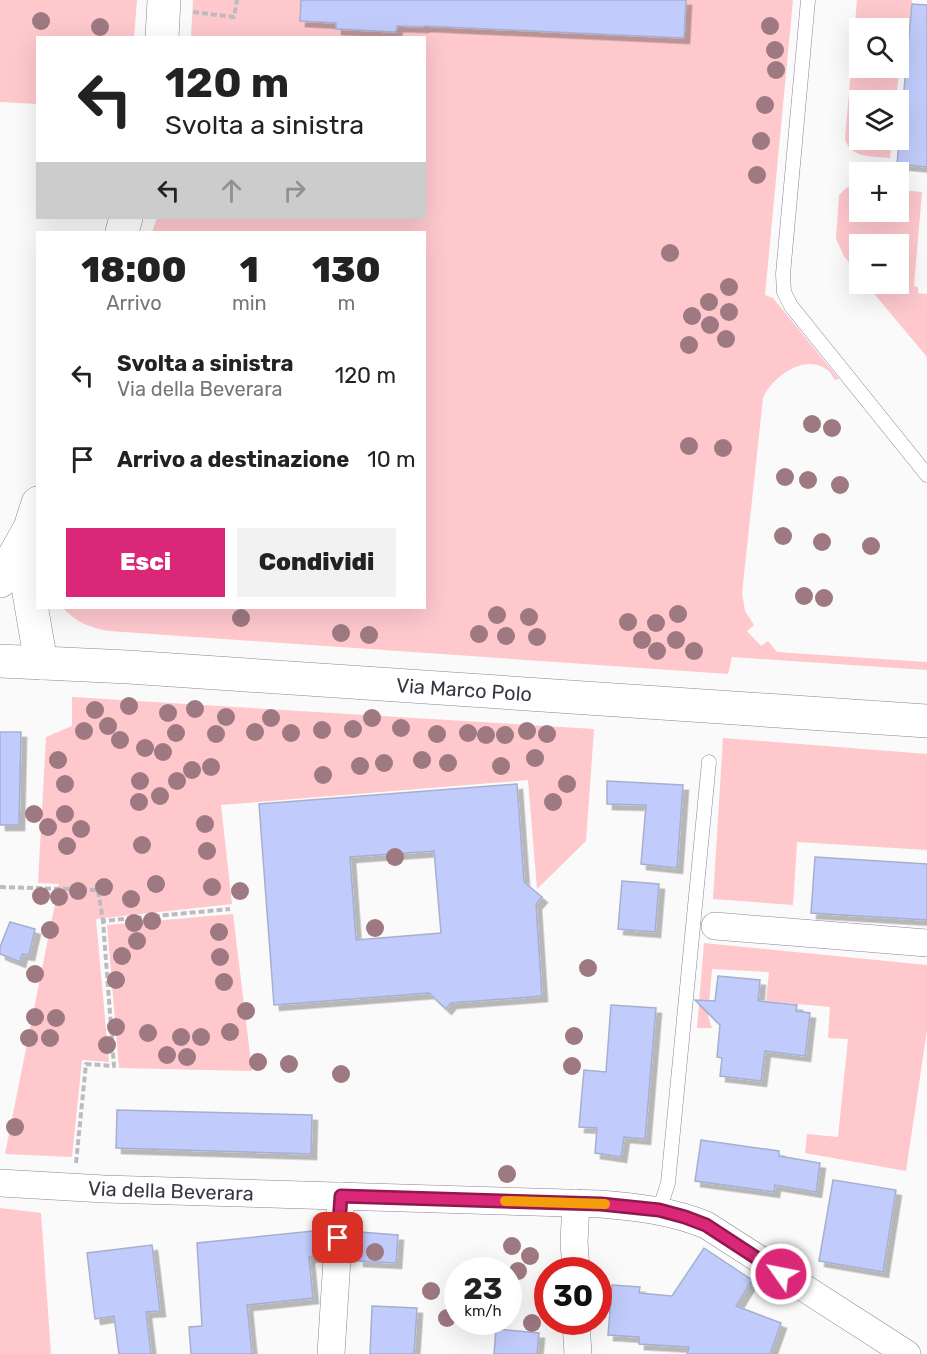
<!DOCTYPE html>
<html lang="it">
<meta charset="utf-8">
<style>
body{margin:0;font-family:Rubik,sans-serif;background:#f2f2f2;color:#222;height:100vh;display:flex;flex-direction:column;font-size:22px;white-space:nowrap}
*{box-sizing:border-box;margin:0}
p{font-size:20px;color:#767676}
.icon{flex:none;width:33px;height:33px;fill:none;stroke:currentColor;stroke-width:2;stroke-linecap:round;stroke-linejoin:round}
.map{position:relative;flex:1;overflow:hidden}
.details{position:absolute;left:36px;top:231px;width:390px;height:378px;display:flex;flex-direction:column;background:#fff;border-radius:0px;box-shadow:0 6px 24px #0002}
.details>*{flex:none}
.banner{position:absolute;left:36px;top:36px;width:390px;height:183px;border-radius:0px;box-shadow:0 6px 24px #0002;background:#fff;color:#222;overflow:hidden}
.tools{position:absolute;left:849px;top:18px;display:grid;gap:12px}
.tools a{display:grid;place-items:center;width:60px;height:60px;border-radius:0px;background:#fff;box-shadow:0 6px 24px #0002;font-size:30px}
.speed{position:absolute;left:444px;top:1257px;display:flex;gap:12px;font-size:30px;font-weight:700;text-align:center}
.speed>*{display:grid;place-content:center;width:78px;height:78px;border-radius:50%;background:#fff;box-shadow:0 6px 24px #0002;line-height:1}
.speed small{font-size:15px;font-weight:400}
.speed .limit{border:9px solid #d22;background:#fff;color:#111}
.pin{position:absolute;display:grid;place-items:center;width:51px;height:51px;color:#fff;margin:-26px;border-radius:12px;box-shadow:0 3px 9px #0006}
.me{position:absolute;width:66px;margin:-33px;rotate:303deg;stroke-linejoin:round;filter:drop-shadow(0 0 4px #0008)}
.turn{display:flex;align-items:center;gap:21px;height:126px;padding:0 30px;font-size:27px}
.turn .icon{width:78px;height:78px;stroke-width:2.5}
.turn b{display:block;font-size:42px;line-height:51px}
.lanes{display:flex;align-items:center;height:57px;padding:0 30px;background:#0003;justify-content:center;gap:30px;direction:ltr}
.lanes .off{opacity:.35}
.eta{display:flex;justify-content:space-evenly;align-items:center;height:102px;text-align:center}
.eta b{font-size:36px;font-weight:800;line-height:42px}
.action{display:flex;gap:12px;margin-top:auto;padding:12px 30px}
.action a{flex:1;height:69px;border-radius:0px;background:#db2777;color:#fff;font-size:24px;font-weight:800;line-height:69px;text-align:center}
.action a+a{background:#f2f2f2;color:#222}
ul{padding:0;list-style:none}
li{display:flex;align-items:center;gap:18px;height:84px;padding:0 30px}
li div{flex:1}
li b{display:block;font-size:22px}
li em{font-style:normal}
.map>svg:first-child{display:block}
.green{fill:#fec8cd;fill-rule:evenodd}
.building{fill:#c1ccfc;stroke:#a7afcf;stroke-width:1.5;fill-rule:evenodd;filter:url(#shadow)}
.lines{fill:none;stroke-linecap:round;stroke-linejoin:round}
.service-casing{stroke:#8e809e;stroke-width:15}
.minor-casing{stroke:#8e809e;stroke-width:28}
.tertiary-casing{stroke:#8e809e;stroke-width:34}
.primary-casing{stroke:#8e809e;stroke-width:34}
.path{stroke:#bdbbc0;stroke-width:4;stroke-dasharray:6 3;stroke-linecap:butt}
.service{stroke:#fff;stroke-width:14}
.minor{stroke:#fff;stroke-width:27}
.tertiary{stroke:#fff;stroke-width:33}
.primary{stroke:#fff;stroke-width:33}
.tree{fill:#9e7982}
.route-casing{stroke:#8e194d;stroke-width:15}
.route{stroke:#db2777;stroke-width:10}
.slow{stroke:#f59e0b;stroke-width:10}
.labels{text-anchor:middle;stroke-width:5;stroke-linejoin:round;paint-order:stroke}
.street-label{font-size:20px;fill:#3b3542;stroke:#fff}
</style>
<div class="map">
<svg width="927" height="1354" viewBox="0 0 927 1354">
<defs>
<filter id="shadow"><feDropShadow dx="5.5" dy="5.5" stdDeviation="0" flood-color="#0004"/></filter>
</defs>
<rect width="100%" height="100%" fill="#fafafa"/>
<path class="green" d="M0,0H137L134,37L38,38L37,104L0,102Z
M193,0H793L765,295L773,298L839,379L835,380C832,376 830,371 826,369C804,353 771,378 763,398L742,593L745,611L754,625L747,631L761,646L768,641L777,652L927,662V670L732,657L728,674L109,631C90,628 76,622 63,608H424V232H152L157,218H424V38L191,37Z
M857,0H912L905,72L899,71L896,100H860V140H892L890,158C874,156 850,159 845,139ZM860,28H898V68H860Z
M851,186H859L860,212H898L899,190L922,192L914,286L918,287V293L927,294V357L866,284H898V244H860L859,275L844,256L836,239L839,195L846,188Z
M72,697L594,729L586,841L537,889L528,780L221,805L232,904L96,919L109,1062L82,1060L72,1157L5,1154L59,884L38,883L46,737L72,726Z
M723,738L927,754V850L797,842L793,905L713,899Z
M233,914L252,1071L119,1068L107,925Z
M704,943L927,965V1030L906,1171L805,1153L807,1134L838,1137L848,1039L828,1038L830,1007L766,1001L769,972L712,969L708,1016L712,1028H697Z
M0,1208L41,1213L51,1354H0Z"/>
<path class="building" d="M301,0H686L684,38L424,26L423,27L397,26L396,32L336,29V23L300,21Z
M912,4L927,5V167L897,164Z
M0,732H21L19,825H0Z
M607,781L683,785L677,868L641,864L646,805L607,804Z
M517,784L524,882L542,897L536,904L542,996L451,1003L446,1009L429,993L274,1005L259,804ZM434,851L441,933L356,940L350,857Z
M815,857L927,864V920L811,913Z
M622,881L659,884L655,932L618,929Z
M10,922L35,929L29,955L22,954L20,962L0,954V947Z
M718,976L760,980L758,1001L797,1005L796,1011L810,1013L805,1056L765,1051L761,1081L720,1076L722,1058L717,1057L720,1025L695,1000L715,1001Z
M611,1005L656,1008L645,1139L624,1137L621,1157L595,1153L597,1128L579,1127L584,1070L606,1072Z
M117,1110L312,1115L311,1154L116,1148Z
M701,1140L779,1151V1156L820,1163L816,1192L775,1185L774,1192L695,1181Z
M833,1180L896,1190L883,1272L819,1261Z
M313,1231L315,1256L309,1257L313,1298L247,1305L252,1354H191L189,1327L202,1326L197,1243Z
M360,1232L398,1235L396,1263L358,1261Z
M152,1245L160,1311L146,1312L151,1354H119L114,1316L95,1319L87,1253Z
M704,1248L752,1280L736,1306L781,1323L770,1354H687L689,1347L639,1344V1337L608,1335L612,1285L640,1287L639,1293L672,1296Z
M372,1306L417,1308L414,1354H370Z
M496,1329L539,1333L537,1354H494Z"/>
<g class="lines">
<defs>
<path id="service" d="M808,0L783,274L784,292L791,306L927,475
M659,1211L668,1183L709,762"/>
<g id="minor">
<path d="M715,926L927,943"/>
<path id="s1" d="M0,1183L104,1189L601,1204C637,1207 672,1211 706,1225L907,1354"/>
<path d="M576,1270L574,1242L576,1203"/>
<path d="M576,1322L578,1354"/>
<path d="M331,1354L341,1196"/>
</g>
<path id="tertiary" d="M162,38L164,0
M122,232L126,218
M30,528L28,587L41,663
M0,581L30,528L38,503"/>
<g id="primary">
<path id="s2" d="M0,661L128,667L927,721"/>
</g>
</defs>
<use href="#service" class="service-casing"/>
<use href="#minor" class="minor-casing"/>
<use href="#tertiary" class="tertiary-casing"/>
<use href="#primary" class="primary-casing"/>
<path class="path" d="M193,12L234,17L237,0
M0,887L98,890L103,921
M76,1163L86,1064L114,1066L103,921L230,909"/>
<use href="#service" class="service"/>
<use href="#minor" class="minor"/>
<use href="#tertiary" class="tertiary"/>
<use href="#primary" class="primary"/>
</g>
<g class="tree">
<circle cx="41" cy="21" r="9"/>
<circle cx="770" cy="26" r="9"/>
<circle cx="100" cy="27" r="9"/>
<circle cx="775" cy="50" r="9"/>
<circle cx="776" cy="70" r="9"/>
<circle cx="765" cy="105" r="9"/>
<circle cx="761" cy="141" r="9"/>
<circle cx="757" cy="175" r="9"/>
<circle cx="670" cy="253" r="9"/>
<circle cx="729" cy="287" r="9"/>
<circle cx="709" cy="302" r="9"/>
<circle cx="729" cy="312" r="9"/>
<circle cx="692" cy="316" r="9"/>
<circle cx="710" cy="325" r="9"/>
<circle cx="726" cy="339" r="9"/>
<circle cx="689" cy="345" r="9"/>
<circle cx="812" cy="424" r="9"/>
<circle cx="832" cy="428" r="9"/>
<circle cx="689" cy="446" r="9"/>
<circle cx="723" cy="448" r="9"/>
<circle cx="785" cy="477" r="9"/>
<circle cx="808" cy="480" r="9"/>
<circle cx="840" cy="485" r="9"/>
<circle cx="783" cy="536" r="9"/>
<circle cx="822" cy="542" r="9"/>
<circle cx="871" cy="546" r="9"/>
<circle cx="804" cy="596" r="9"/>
<circle cx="824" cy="598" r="9"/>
<circle cx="678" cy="614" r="9"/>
<circle cx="497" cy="615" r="9"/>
<circle cx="529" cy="617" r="9"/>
<circle cx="241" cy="618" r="9"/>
<circle cx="628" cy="622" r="9"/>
<circle cx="656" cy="623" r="9"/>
<circle cx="341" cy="633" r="9"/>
<circle cx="479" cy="634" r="9"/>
<circle cx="369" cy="635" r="9"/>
<circle cx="506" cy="636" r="9"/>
<circle cx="537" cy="637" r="9"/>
<circle cx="642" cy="640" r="9"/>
<circle cx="676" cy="640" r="9"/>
<circle cx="657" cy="651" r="9"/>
<circle cx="694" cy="651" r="9"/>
<circle cx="129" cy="706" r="9"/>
<circle cx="195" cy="709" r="9"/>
<circle cx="95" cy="710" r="9"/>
<circle cx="168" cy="713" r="9"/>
<circle cx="226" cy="717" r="9"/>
<circle cx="271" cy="718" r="9"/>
<circle cx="372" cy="718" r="9"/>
<circle cx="108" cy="726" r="9"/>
<circle cx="401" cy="728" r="9"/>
<circle cx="353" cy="729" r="9"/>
<circle cx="322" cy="730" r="9"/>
<circle cx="84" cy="731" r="9"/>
<circle cx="527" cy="731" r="9"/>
<circle cx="255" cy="732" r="9"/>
<circle cx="176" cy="733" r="9"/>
<circle cx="291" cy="733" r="9"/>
<circle cx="468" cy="733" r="9"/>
<circle cx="216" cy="734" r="9"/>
<circle cx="437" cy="734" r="9"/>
<circle cx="547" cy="734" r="9"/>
<circle cx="486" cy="735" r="9"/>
<circle cx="505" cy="735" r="9"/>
<circle cx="120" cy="740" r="9"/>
<circle cx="145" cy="748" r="9"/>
<circle cx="163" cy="752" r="9"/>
<circle cx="535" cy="758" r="9"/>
<circle cx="58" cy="760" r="9"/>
<circle cx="422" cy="760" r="9"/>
<circle cx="384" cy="763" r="9"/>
<circle cx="448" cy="763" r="9"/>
<circle cx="360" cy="766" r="9"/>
<circle cx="501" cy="766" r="9"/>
<circle cx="211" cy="767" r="9"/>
<circle cx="192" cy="770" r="9"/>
<circle cx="323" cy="775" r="9"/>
<circle cx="140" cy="781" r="9"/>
<circle cx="177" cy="781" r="9"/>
<circle cx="65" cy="784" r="9"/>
<circle cx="567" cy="784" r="9"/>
<circle cx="160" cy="796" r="9"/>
<circle cx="139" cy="802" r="9"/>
<circle cx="553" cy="802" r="9"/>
<circle cx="34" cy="814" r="9"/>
<circle cx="65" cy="814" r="9"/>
<circle cx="205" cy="824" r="9"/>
<circle cx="48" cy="827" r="9"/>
<circle cx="81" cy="829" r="9"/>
<circle cx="142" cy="845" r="9"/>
<circle cx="67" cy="846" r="9"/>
<circle cx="207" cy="851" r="9"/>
<circle cx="395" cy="857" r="9"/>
<circle cx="156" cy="884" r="9"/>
<circle cx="104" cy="887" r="9"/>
<circle cx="212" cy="887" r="9"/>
<circle cx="78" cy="891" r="9"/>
<circle cx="240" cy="891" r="9"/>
<circle cx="41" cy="896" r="9"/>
<circle cx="59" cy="897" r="9"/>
<circle cx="131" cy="899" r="9"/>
<circle cx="152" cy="921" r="9"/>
<circle cx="134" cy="923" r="9"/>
<circle cx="375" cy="928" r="9"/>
<circle cx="50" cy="930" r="9"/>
<circle cx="219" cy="932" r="9"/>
<circle cx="137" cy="941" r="9"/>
<circle cx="122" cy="956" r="9"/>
<circle cx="220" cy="957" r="9"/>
<circle cx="588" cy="968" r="9"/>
<circle cx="35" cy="974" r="9"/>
<circle cx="116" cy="980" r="9"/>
<circle cx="224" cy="982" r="9"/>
<circle cx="246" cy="1011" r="9"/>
<circle cx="35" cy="1017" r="9"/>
<circle cx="56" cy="1018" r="9"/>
<circle cx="116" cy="1027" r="9"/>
<circle cx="230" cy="1032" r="9"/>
<circle cx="148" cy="1033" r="9"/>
<circle cx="574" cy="1036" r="9"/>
<circle cx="181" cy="1037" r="9"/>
<circle cx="201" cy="1037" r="9"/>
<circle cx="29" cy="1038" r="9"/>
<circle cx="50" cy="1038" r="9"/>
<circle cx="107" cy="1045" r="9"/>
<circle cx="167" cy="1055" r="9"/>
<circle cx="187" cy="1057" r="9"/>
<circle cx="258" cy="1062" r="9"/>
<circle cx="289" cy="1064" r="9"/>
<circle cx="572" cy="1066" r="9"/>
<circle cx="341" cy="1074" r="9"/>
<circle cx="15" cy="1127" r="9"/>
<circle cx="507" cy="1174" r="9"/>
<circle cx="512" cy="1246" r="9"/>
<circle cx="375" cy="1252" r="9"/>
<circle cx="530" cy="1256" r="9"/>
<circle cx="518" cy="1271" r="9"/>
<circle cx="431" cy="1291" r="9"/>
<circle cx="447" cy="1318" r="9"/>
<circle cx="532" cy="1323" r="9"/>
</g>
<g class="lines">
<defs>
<path id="route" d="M338,1238L341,1196L601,1204L659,1210L685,1217L706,1225L781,1274"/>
</defs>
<use href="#route" class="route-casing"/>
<use href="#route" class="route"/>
<path class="slow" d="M505,1201L605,1204"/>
</g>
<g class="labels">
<g class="street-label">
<text dy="7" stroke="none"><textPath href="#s2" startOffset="465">Via Marco Polo</textPath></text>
<text dy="7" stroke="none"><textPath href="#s1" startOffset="171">Via della Beverara</textPath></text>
</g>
</g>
</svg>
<div class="tools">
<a><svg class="icon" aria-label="search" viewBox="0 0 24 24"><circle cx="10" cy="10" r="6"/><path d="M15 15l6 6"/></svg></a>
<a><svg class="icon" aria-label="layers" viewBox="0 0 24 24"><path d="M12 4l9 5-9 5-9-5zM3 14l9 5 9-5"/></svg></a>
<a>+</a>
<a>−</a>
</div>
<div class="speed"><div>23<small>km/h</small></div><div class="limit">30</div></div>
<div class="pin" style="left:338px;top:1238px;background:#d93025"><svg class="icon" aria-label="arrive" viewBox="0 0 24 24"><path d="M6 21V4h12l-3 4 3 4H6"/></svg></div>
<svg class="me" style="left:781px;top:1274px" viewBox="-20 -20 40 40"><circle r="17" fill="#db2777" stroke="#fff" stroke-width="3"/><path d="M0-11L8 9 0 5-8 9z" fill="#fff"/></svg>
<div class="banner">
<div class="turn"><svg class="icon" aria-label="left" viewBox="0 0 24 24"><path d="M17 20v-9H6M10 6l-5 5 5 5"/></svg><div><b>120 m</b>Svolta a sinistra</div></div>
<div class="lanes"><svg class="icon" aria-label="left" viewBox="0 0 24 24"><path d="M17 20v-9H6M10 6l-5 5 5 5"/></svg><svg class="icon off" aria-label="ahead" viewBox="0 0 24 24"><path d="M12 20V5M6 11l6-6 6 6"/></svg><svg class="icon off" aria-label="right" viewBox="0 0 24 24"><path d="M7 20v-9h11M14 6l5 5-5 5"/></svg></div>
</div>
<section class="details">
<div class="eta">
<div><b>18:00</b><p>Arrivo</p></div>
<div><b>1</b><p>min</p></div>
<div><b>130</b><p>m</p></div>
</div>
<ul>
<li><svg class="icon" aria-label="left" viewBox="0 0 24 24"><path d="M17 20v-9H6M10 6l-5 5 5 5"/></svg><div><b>Svolta a sinistra</b><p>Via della Beverara</p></div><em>120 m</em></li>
<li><svg class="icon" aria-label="arrive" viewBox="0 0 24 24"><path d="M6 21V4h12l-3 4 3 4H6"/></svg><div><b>Arrivo a destinazione</b></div><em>10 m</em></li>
</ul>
<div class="action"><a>Esci</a><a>Condividi</a></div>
</section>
</div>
